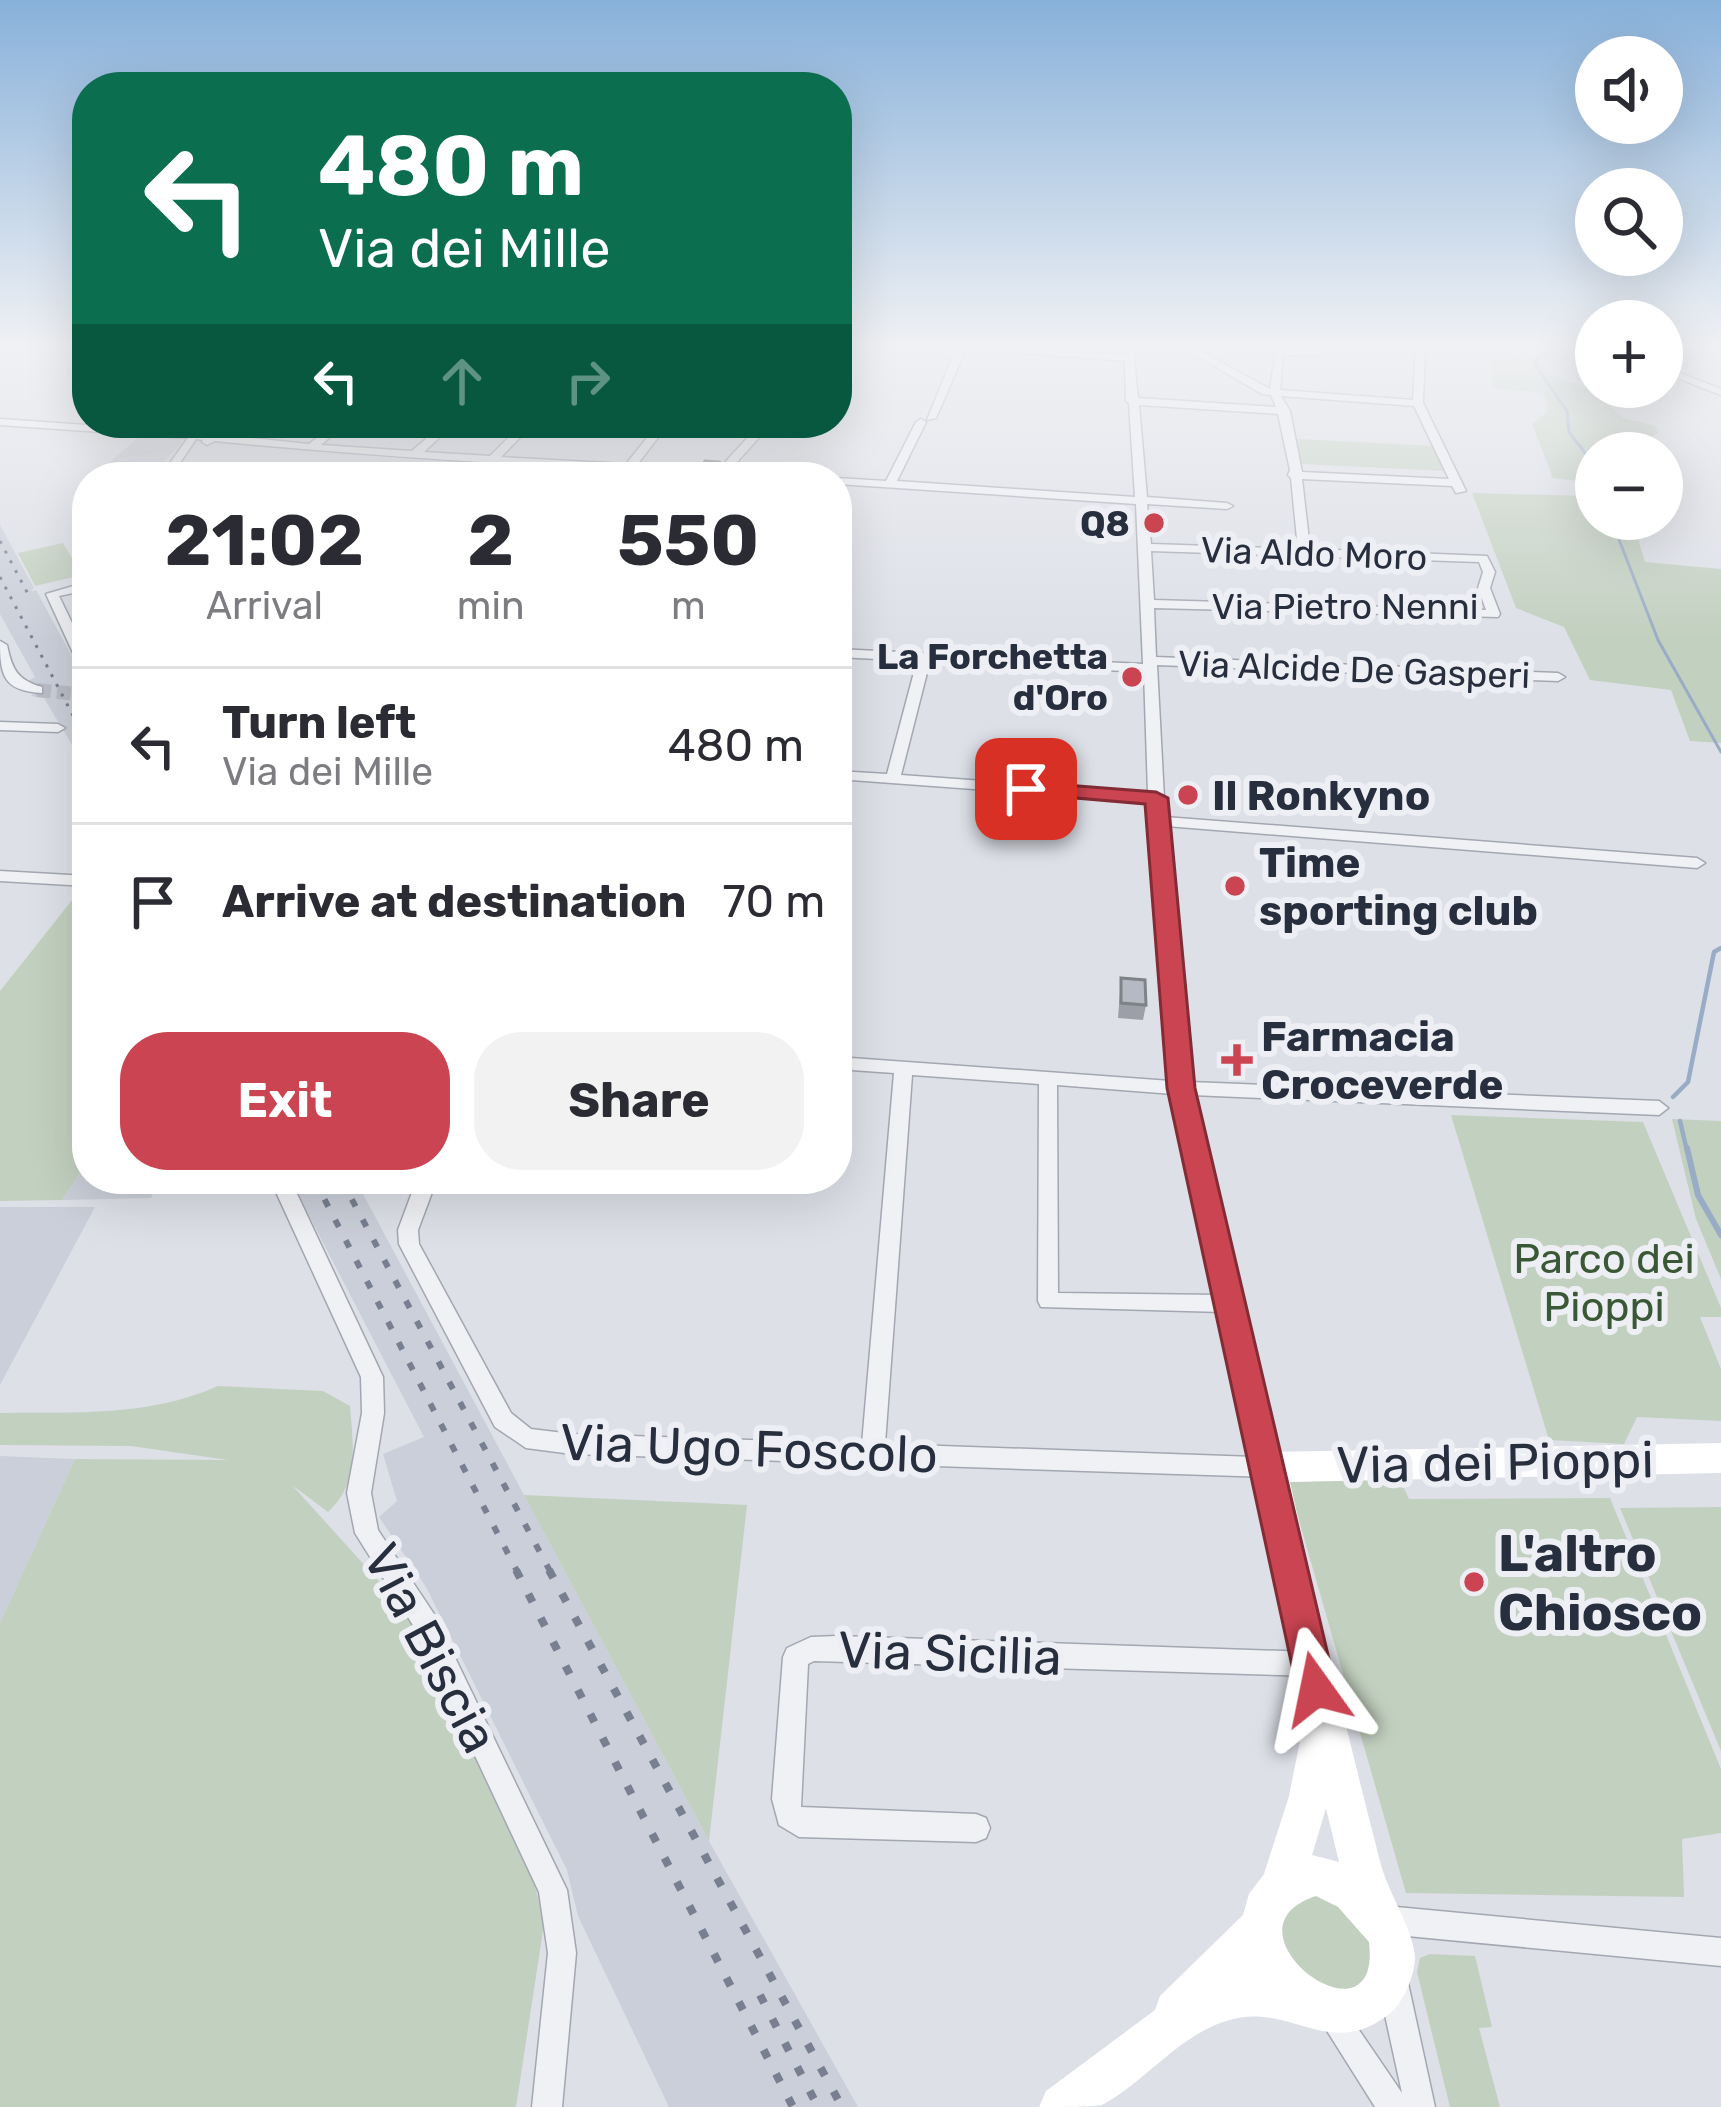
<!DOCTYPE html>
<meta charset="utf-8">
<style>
body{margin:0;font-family:Rubik,sans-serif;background:#f2f2f3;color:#2b2b33;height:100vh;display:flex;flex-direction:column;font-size:45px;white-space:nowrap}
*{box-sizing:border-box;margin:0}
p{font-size:39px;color:#7c7c81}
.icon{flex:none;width:66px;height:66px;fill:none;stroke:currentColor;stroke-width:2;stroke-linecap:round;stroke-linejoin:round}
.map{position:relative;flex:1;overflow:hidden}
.sheet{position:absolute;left:72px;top:462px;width:780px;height:732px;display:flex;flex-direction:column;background:#fff;border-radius:48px;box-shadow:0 12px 48px #0002}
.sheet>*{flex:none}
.guide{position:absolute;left:72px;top:72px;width:780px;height:366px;border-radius:48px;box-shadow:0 12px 48px #0002;background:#0b6e4f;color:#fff;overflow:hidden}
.fabs{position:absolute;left:1575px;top:36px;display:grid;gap:24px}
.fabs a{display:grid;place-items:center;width:108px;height:108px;border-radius:50%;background:#fff;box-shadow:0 12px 48px #0002;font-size:60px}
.pin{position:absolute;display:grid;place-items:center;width:102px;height:102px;color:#fff;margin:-51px;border-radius:24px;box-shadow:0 6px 18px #0006}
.me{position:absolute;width:132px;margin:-66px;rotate:348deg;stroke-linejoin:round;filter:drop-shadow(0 0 9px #0008)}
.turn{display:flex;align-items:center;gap:42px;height:252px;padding:0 48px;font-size:54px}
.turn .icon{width:156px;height:156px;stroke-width:2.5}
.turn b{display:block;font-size:84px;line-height:102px}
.lanes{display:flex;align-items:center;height:114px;padding:0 48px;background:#0003;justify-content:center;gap:60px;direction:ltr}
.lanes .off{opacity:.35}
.eta{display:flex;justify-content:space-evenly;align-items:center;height:204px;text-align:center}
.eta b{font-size:72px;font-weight:700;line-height:84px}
.button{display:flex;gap:24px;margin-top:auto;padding:24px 48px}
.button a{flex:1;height:138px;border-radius:48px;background:#ca4451;color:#fff;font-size:48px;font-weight:700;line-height:138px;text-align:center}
.button a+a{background:#f2f2f3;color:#2b2b33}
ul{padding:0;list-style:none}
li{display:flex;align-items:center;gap:36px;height:156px;padding:0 48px;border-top:3px solid #e1e1e2}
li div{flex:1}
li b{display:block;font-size:45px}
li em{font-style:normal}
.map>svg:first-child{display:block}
.built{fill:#cbcfd9}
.green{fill:#c2d0bf}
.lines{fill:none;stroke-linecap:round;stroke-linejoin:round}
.stream-far2{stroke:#99acc6;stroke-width:3}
.stream-far1{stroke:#99acc6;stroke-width:4.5}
.stream{stroke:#99acc6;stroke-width:6}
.street-tunnel{stroke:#b9bcc5;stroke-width:14;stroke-dasharray:14 6;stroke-linecap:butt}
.street-casing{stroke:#a3a7b1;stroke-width:3}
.street{fill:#f0f1f5;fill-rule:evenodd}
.secondary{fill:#fff;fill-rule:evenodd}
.rail-far2{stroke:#777f90;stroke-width:3;stroke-dasharray:3 8;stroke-linecap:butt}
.rail-far1{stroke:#777f90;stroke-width:6;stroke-dasharray:8 15;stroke-linecap:butt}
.rail{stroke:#777f90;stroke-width:8;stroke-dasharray:9 18;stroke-linecap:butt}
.wall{fill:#9c9fa8}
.shaded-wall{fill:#7f8288}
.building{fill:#b5b9c3;stroke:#7f8288;stroke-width:3}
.route{fill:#ca4451;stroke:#832c35;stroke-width:3}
.poi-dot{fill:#ca4451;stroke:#edeff4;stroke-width:4.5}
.labels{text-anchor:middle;stroke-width:12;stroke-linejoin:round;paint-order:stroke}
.far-poi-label{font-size:36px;font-weight:bold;fill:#272e3d;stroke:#edeff4;text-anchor:end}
.far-street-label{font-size:36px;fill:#272e3d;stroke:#edeff4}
.poi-label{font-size:42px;font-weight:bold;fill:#272e3d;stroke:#edeff4;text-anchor:start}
.park-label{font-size:42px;fill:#3a5835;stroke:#edeff4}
.near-street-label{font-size:51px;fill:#272e3d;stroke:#edeff4}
.near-poi-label{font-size:51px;font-weight:bold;fill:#272e3d;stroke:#edeff4;text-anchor:start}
</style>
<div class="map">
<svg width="1721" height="2107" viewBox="0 0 1721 2107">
<rect width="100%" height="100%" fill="#dde0e7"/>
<path class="built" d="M139,437L180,439L183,441L157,469L108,464Z
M0,525L34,588L31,591L36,590L87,684V770L44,698L31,696L42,685L27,682L35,677L0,614Z
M87,1162V1179H160L151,1198L62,1200Z
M290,1179H355L709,1841L858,2107H669L578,1916L567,1870L426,1587L379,1517L397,1501L383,1454L424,1437Z
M0,1207H95L0,1385Z
M0,1456L75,1459L0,1623Z"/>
<path class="green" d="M1528,346L1548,350L1549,356L1542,364L1549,375L1594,390L1623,418L1655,426L1658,433L1650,438L1659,453H1596V519H1632L1645,562L1721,569V743L1690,741L1671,690L1590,680L1564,627L1516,608L1472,493L1589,496L1586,482L1553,478L1532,424L1548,411L1544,393L1492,388V361L1515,358Z
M1298,439L1435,446L1446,471L1300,464Z
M63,543L82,575L35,586L18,553Z
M84,885L87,1162L62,1200L0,1201V991Z
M1451,1115L1643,1122L1721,1308V1317H1700L1721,1369V1421L1637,1417L1624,1444L1549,1440Z
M1672,1119L1721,1121V1279L1696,1219Z
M218,1386L323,1391L350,1406C353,1445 360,1483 328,1512L292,1485L405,1610L532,1872L544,1924L516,2107H0V1623L75,1459L228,1460L131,1446L0,1445V1413C76,1412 148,1417 218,1386Z
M1399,1478L1409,1499L1610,1498L1721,1769V1833L1682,1839L1684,1897L1406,1893L1288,1482Z
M524,1495L747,1505L709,1841Z
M1721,1507V1751L1620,1508Z
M1324,1891L1373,1938L1372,1971L1351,1991L1318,1990C1294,1965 1268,1943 1286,1906Z
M1430,1954L1475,1956L1492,2027L1479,2028L1500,2107H1450L1417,1972L1420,1958Z"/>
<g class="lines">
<path class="stream-far2" d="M1536,346L1543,352L1534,363L1567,411L1569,432L1596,467
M1611,519L1658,640L1721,752"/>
<path class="stream-far1" d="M1673,1097L1688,1082L1714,952L1721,948
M1680,1121L1687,1151"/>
<path class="stream" d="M1687,1148L1698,1195L1721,1235"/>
<path class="street-tunnel" d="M37,690L87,695"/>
<defs>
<path id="street" d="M957,346L1125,355V346H1133L1138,398L1276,407L1271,395L1262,394L1180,346H1191L1270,389L1276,350L1316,351L1319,352V356L1283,355L1280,390L1413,400L1416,346H1425L1423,403L1466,491L1456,493L1452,486L1302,479L1310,549L1487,556L1495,572L1490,588L1500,614L1498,617L1154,608L1156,657L1558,673L1565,677L1558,681L1157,665L1165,817L1697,858L1705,863L1697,868L1166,826L1190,1082L1659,1101L1668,1108L1659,1115L1192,1095L1281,1467L1277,1474L1269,1477L572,1454L526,1448L495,1427L399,1244L398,1230L417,1179H437L418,1230L419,1244L511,1413L531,1429L572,1434L862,1444L894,1073L837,1069V1057L1171,1081L1149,802L837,779V771L887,774L917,661L837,657V649L1143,664L1136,504L837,484V478L886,481L916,422L921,419L926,422L897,481L1135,497L1129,403L1126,401L1125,361L966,349L936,418L927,420ZM1281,396L1414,406L1449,479L1302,472L1290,411ZM1139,405L1278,414L1290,470L1288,475L1291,478L1298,549L1151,544L1147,504L1227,509L1233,506L1227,503L1147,497ZM1151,551L1479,562L1483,572L1478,588L1486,610L1154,600ZM930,661L1144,672L1148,793L901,775ZM912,1075L1039,1084L1038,1301L1041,1307L1223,1312L1255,1457L885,1444ZM1057,1085L1173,1094L1219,1295L1058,1293Z
M1662,366L1721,389V395L1662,372Z
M0,419L203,433L309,444L335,423H346L321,445L412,451L444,423H455L424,452L490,456L523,423H534L501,457L626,464L659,423H669L637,465L718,470L761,423H772L729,471L776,474L782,477C702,477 623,471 544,466C434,459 325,452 215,441L207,445L202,442L203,440L196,439L180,463L183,477H171L170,463L188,438L0,425Z
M87,582V590L59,596L87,654V672L80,668L46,594Z
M0,641L7,645C12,669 17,680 42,687V693C3,691 0,675 0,641Z
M0,722L58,724L65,728L58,732L0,730Z
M0,871L87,876V886L0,881Z
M270,1179H290L383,1377L384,1413L371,1493L378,1530L434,1614L567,1890L576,1953L562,2107H532L548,1953L539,1892L416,1630L355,1533L347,1493L362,1413L361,1377Z
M837,1636L1311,1652L1320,1655L1324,1664L1320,1673L1311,1676L814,1661L808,1664L801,1807L976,1814L986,1818L990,1828L986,1838L976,1842L799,1837L779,1825L772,1799L783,1657L787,1648L811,1637Z
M1386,1906L1721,1938V1966L1386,1934L1376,1930L1372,1920L1376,1910Z
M1393,1968L1403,1973L1408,1983L1435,2107H1375L1317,2015L1322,2005L1332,2000L1342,2005L1402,2093L1378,1983L1383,1973Z"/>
</defs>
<use href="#street" class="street-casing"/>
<use href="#street" class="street"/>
<path class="secondary" d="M1721,1443V1473L1290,1482C1318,1610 1348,1738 1381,1865C1389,1894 1415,1933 1415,1959C1414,1977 1403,2004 1388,2015C1326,2062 1289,1998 1223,2022C1175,2039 1145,2082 1102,2105C1087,2107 1057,2107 1039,2107L1046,2091L1155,2010L1160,1996L1243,1915L1249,1894L1264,1874L1289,1796L1304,1721L1252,1467L1257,1456L1269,1452ZM1326,1808L1339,1862L1312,1855ZM1316,1896L1338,1907L1369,1942C1383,2056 1212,1930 1316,1896Z"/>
<path class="rail-far2" d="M0,541L28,594
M0,577L87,742"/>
<path class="rail-far1" d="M314,1179L518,1573
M341,1179L551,1573"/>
<path class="rail" d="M516,1570L793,2107
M549,1570L842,2107
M760,1995L818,2107"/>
</g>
<path class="wall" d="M1121,978L1146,1005L1143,1020L1118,1018Z"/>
<path class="shaded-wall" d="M719,462L720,477H712Z
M842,600V613L837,627V613Z"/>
<path class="building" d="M705,461L719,462L712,477H697Z
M1121,978L1145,980L1146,1005L1121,1003Z"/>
<linearGradient id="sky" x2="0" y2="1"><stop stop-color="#88b1da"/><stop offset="0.54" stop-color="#f0f1f4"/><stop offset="1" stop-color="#f0f1f4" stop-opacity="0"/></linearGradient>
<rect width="1721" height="641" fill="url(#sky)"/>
<path class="route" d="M1026,782L1156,792L1168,798L1195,1088L1336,1689L1330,1702L1316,1708L1302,1702L1297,1689L1167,1088L1145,804L1018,793V784Z"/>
<g class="poi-dot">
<circle cx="1154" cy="523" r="12"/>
<circle cx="1132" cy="677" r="12"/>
<circle cx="1188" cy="795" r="12"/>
<circle cx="1235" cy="886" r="12"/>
<path d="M1231 1042h12v12h12v12h-12v12h-12v-12h-12v-12h12z"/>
<circle cx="1474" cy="1582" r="12"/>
</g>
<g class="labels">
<g class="far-poi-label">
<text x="1130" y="536">Q8</text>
<text x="1108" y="669">La Forchetta<tspan x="1108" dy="41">d'Oro</tspan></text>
</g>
<g class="far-street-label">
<text transform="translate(1314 553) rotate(2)" y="13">Via Aldo Moro</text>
<text x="1345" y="619">Via Pietro Nenni</text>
<text transform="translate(1354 669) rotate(2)" y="13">Via Alcide De Gasperi</text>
</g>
<g class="poi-label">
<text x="1212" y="810">Il Ronkyno</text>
<text x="1259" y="877">Time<tspan x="1259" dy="48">sporting club</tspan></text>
<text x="1261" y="1051">Farmacia<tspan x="1261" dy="48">Croceverde</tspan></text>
</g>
<g class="park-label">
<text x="1604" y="1273">Parco dei<tspan x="1604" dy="48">Pioppi</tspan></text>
</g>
<g class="near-street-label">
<text transform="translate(749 1448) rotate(2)" y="18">Via Ugo Foscolo</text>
<text transform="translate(1495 1462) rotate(-1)" y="18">Via dei Pioppi</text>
<text transform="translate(431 1648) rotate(62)" y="18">Via Biscia</text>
<text transform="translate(950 1653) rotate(2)" y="18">Via Sicilia</text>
</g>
<g class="near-poi-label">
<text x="1498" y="1571">L'altro<tspan x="1498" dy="59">Chiosco</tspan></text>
</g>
</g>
</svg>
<div class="fabs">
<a><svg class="icon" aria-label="sound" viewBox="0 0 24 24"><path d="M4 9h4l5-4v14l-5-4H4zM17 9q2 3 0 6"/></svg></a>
<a><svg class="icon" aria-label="search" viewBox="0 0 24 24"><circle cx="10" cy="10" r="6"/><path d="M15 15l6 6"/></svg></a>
<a>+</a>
<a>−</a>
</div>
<div class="pin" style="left:1026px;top:789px;background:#d93025"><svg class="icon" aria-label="arrive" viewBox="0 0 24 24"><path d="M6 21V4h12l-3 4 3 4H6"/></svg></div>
<svg class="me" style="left:1316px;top:1689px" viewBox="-20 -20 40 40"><path d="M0-17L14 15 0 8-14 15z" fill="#ca4451" stroke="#fff" stroke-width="4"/></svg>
<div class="guide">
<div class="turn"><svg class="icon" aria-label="left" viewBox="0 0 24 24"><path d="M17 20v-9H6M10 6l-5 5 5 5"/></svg><div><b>480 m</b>Via dei Mille</div></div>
<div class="lanes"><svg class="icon" aria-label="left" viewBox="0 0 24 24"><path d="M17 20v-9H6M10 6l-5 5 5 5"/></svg><svg class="icon off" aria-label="ahead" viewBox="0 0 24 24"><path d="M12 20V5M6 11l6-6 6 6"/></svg><svg class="icon off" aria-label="right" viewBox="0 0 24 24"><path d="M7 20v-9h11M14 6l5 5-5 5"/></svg></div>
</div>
<section class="sheet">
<div class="eta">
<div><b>21:02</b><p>Arrival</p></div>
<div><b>2</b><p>min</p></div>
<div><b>550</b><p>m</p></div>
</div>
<ul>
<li><svg class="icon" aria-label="left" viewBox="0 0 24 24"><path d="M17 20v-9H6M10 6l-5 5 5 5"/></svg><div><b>Turn left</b><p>Via dei Mille</p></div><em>480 m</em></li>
<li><svg class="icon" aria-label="arrive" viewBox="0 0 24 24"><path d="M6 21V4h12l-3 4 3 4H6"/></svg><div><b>Arrive at destination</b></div><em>70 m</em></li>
</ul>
<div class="button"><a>Exit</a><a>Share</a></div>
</section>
</div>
